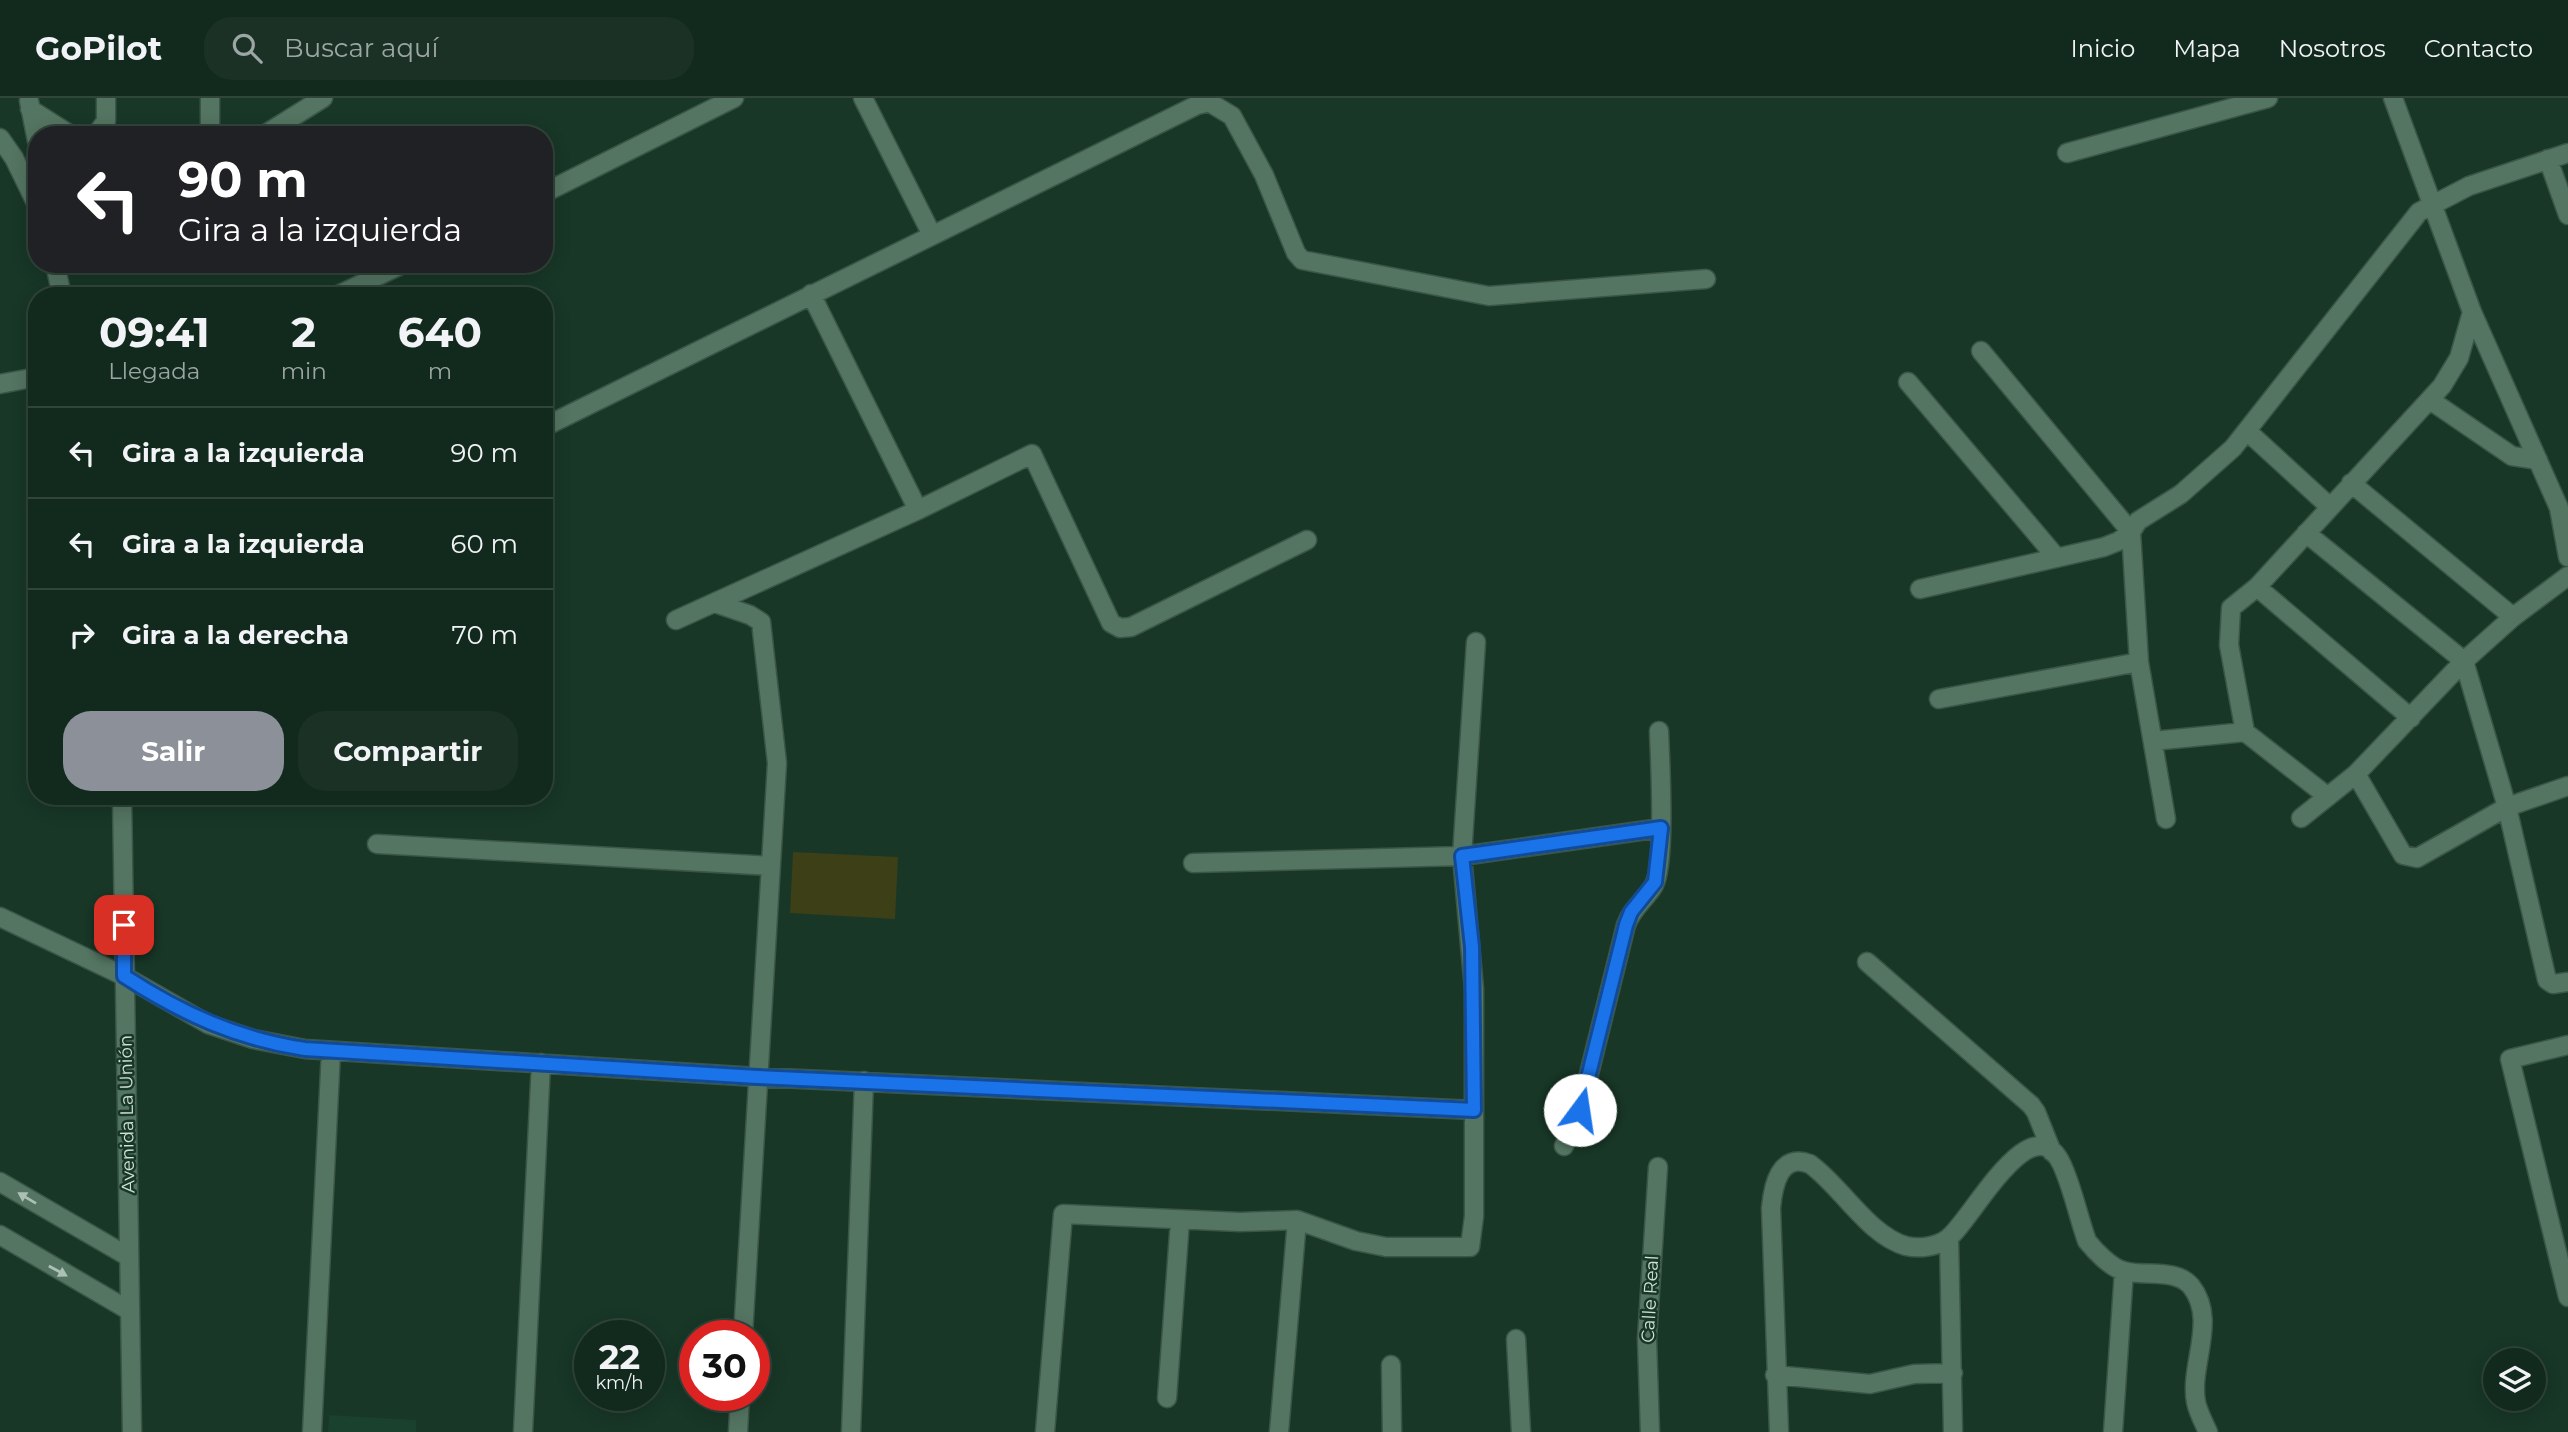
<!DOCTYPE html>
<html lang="es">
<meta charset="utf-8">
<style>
body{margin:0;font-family:Montserrat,sans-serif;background:#1b3126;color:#f1f3f6;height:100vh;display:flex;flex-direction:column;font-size:26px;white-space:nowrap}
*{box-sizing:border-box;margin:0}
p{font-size:23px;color:#9ca6a4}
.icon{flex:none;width:38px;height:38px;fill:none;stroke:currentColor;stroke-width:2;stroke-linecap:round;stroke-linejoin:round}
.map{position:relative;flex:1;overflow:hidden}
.panel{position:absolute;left:28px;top:189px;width:525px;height:518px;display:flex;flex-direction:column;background:#12291d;border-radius:28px;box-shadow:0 4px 18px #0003,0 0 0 2px #31453b}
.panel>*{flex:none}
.guide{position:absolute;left:28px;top:28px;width:525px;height:147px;border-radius:28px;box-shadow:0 4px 18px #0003,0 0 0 2px #31453b;background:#202124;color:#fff;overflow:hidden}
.buttons{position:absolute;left:2483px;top:1250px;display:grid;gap:14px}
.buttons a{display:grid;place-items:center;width:63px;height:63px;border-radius:50%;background:#12291d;box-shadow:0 4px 18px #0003,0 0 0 2px #31453b;font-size:35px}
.speed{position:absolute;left:574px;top:1222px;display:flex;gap:14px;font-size:35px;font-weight:700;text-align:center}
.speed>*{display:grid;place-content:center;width:91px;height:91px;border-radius:50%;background:#12291d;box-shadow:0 4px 18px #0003,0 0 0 2px #31453b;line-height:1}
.speed small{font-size:18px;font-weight:400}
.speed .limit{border:10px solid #d22;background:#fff;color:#111}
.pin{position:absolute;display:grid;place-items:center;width:60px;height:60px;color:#fff;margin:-30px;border-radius:14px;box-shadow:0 4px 10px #0006}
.me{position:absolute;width:77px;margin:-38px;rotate:14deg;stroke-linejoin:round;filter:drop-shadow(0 0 5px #0008)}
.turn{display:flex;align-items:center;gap:24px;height:147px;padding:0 35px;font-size:32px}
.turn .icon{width:91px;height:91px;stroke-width:2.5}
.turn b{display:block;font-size:49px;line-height:60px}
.eta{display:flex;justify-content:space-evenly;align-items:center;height:119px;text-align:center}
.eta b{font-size:42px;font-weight:700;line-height:49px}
.primary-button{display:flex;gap:14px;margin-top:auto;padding:14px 35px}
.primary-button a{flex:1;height:80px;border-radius:28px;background:#8c9099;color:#fff;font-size:28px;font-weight:700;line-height:80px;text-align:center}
.primary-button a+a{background:#1b3126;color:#f1f3f6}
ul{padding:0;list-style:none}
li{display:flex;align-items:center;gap:21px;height:91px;padding:0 35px;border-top:2px solid #31453b}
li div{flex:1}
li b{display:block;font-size:26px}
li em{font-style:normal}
header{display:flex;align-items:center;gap:42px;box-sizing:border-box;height:98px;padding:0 35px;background:#12291d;border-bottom:2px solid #31453b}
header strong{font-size:33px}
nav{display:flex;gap:38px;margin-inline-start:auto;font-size:24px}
.search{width:490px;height:63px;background:#1b3126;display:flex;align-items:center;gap:18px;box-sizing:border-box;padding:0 24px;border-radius:28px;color:#9ca6a4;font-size:26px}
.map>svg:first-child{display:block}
.built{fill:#1a412d}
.green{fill:#3d3f16}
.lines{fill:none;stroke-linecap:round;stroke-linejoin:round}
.street-casing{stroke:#3b5547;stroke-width:21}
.secondary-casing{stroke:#3b5547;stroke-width:21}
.street{stroke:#547562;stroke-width:18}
.secondary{stroke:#547562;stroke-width:18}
.oneway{fill:#acc1b4}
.route-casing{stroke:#114b97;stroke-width:18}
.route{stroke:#1a73e8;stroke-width:12}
.labels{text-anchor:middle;stroke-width:5;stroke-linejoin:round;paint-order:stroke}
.street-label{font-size:18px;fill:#d1e2d7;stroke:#183727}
</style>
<header>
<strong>GoPilot</strong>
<div class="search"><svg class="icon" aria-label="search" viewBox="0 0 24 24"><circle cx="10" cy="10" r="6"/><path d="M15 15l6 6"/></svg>Buscar aquí</div>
<nav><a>Inicio</a><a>Mapa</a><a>Nosotros</a><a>Contacto</a></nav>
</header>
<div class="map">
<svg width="2568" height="1334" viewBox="0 0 2568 1334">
<rect width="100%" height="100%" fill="#183727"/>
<path class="built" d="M329,1317L416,1322V1334H328Z"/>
<path class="green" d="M793,754L898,759L895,821L790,815Z"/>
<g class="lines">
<defs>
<path id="street" d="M210,0V37
M863,0L932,137
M2393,0L2472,214L2559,410L2568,459
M29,3L37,43
M30,11L71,37
M96,37L106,23V0
M264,37L323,0
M2067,55L2268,0
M2548,61L2568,117
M544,95L734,0
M811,196L918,412
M336,198L403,166
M1981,253L2131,434L2139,564L2166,721
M1908,284L2057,460
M0,286L37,279
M2430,302L2512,358L2538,362
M544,329L1197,7L1209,4L1232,18L1264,77L1296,155L1302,162L1489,198L1706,181
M2247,333L2330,409
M2351,385L2513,519L2568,478
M2306,435L2464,563L2507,709L2547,882L2553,886L2568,884
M2257,489L2411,620
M1920,491L2104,449L2119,443L2131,434L2138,423L2181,396L2233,350L2419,114L2469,88L2568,55
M715,505L750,517L761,524L777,665L743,1237
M676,522L918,412L1032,356L1111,525L1120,530L1131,529L1307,442
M1939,601L2139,564
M2153,643L2245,634
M2356,676L2403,757L2417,760L2507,709L2568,688
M2327,698L2245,634L2229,547L2231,510L2257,489L2442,288L2459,260L2472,214
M2301,720L2356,676L2464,563L2513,519
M377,746L771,768
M1193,765L1462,758L1661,730
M0,819L124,878L208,926L253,941L305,951L757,979L1474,1012
M1867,864L2031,1007L2036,1014L2052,1054
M2568,947L2510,961L2568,1199
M1564,1048L1580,1012L1626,827C1632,810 1646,801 1654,787C1666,764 1660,663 1659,633
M1949,1141L1953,1334
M1516,1241L1521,1334
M1391,1267L1392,1334
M1775,1277L1870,1286L1914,1276L1953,1275
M1167,1300L1180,1122
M312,1334L331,953
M523,1334L541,965
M738,1334L740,1297
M851,1334L864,983
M1045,1334L1063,1116L1240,1124L1297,1122L1356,1143L1386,1149H1470L1474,1118V891L1462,758L1476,544
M1279,1334L1297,1122
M1650,1334L1647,1241L1658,1069
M1779,1334L1771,1110C1773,1089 1779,1054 1810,1066C1841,1088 1869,1138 1906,1148C1919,1151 1936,1149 1947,1141C1970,1126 2032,1001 2062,1067C2073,1091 2078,1118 2087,1143C2095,1153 2111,1170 2124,1173C2144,1179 2176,1170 2191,1188C2218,1222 2189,1267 2196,1304C2198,1314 2204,1325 2208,1334
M2113,1334L2124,1173"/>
<path id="secondary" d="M0,40L14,60L37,107
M55,166L62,198
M122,698L132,1334
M0,1084L129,1159
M0,1137L130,1213"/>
</defs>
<use href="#street" class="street-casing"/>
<use href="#secondary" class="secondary-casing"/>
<use href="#street" class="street"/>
<use href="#secondary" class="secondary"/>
</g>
<defs><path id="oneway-solid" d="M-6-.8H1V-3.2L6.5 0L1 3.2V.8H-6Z" transform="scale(1.75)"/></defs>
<g class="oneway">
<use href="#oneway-solid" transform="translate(27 1100) rotate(-149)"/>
<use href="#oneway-solid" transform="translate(58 1173) rotate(29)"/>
</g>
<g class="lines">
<defs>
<path id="route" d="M124,827V878C181,915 237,941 305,951L757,979L1474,1012L1472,849L1462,758L1661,730L1655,784L1631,814L1626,827L1580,1012"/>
</defs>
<use href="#route" class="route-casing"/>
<use href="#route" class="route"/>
</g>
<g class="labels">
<g class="street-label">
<text transform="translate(127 1016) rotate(-91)" y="6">Avenida La Unión</text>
<text transform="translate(1650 1201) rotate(-87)" y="6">Calle Real</text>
</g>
</g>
</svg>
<div class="buttons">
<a><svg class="icon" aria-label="layers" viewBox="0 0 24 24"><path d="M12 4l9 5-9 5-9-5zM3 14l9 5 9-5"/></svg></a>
</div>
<div class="speed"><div>22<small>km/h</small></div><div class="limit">30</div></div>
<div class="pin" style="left:124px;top:827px;background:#d93025"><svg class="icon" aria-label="arrive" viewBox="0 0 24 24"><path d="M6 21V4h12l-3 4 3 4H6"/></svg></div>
<svg class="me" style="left:1580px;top:1012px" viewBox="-20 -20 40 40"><circle r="19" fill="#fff"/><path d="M0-13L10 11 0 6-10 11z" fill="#1a73e8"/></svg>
<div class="guide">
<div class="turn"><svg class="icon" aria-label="left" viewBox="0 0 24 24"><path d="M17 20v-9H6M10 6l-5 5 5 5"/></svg><div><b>90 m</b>Gira a la izquierda</div></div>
</div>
<section class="panel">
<div class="eta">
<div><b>09:41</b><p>Llegada</p></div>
<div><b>2</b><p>min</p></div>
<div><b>640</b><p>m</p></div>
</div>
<ul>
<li><svg class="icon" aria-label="left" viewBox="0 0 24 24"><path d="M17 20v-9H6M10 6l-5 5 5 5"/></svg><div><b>Gira a la izquierda</b></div><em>90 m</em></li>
<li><svg class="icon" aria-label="left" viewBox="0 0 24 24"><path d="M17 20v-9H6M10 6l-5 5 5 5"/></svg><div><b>Gira a la izquierda</b></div><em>60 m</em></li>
<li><svg class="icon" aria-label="right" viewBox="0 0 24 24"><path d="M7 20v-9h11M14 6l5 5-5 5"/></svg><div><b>Gira a la derecha</b></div><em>70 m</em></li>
</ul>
<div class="primary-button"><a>Salir</a><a>Compartir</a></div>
</section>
</div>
